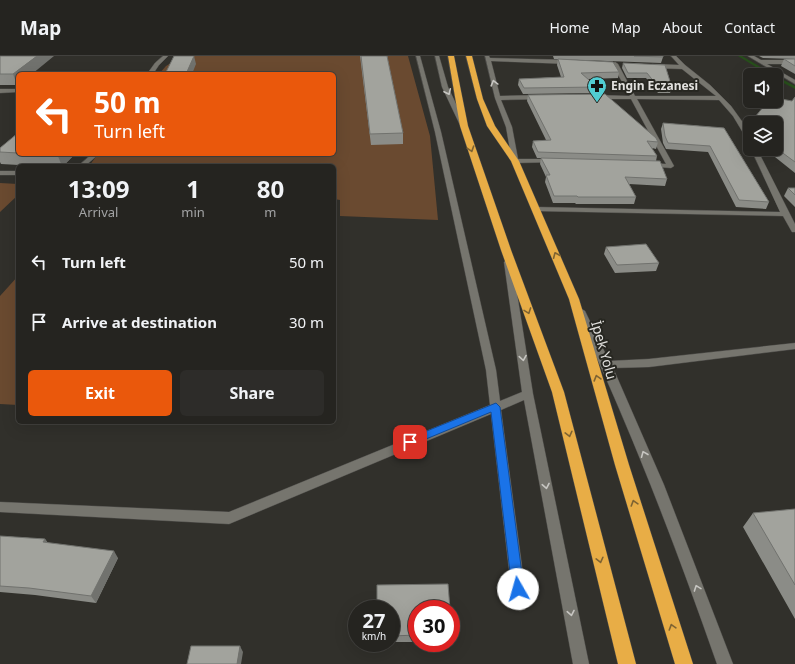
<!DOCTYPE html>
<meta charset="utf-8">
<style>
body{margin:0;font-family:"Noto Sans",sans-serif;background:#2d2c29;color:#f1f3f6;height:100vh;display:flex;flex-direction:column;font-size:15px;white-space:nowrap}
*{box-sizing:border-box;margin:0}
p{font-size:13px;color:#a3a4a5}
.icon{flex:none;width:22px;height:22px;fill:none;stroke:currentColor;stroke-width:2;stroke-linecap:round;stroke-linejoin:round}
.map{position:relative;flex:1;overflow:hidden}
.side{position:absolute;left:16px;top:108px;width:320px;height:260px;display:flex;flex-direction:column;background:#252420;border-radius:6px;box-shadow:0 4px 16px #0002,0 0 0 1px #42413e}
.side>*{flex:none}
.hud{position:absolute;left:16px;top:16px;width:320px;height:84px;border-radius:6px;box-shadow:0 4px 16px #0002,0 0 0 1px #42413e;background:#ea580c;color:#fff;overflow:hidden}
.buttons{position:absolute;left:743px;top:12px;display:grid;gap:8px}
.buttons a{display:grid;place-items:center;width:40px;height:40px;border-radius:6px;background:#252420;box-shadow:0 4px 16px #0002,0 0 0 1px #42413e;font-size:20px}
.speed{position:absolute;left:348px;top:544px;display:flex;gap:8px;font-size:20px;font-weight:700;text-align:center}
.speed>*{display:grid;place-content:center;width:52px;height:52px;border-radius:50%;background:#252420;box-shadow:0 4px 16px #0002,0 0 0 1px #42413e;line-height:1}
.speed small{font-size:10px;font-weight:400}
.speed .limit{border:6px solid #d22;background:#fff;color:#111}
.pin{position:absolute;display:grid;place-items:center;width:34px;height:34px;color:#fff;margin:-17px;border-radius:8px;box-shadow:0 2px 6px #0006}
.me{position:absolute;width:44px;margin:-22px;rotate:353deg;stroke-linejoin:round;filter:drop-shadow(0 0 3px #0008)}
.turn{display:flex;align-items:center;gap:14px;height:84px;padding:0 12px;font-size:18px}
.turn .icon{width:52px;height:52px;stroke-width:2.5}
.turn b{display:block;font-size:28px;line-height:34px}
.eta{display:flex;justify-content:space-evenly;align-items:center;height:68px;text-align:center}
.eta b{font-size:24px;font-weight:700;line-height:28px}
.button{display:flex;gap:8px;margin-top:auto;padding:8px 12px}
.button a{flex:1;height:46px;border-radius:6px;background:#ea580c;color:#fff;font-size:16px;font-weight:700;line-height:46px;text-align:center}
.button a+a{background:#2d2c29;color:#f1f3f6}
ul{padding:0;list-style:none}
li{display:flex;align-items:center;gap:12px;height:60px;padding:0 12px}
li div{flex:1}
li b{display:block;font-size:15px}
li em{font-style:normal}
header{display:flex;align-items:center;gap:24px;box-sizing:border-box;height:56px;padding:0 20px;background:#252420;border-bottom:1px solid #42413e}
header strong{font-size:19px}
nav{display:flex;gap:22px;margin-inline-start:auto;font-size:14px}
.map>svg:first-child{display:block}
.green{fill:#6a4a30}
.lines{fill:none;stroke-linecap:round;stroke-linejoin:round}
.stream{fill:#274f1b;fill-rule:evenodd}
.minor-casing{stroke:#4d4c49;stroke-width:1}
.highway-casing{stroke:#4d4c49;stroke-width:1}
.minor{fill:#76756e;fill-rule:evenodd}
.highway{fill:#e8ad46;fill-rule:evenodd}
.wall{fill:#8b8c87}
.shaded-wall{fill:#71726e}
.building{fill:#a2a39d;stroke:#71726e}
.oneway{stroke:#c7c6c2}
.oneway2{stroke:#7e6332}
.route{fill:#1a73e8;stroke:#114b97}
.labels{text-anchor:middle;stroke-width:4;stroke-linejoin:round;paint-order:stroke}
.far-poi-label{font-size:12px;font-weight:bold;fill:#e2e1de;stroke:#272721;text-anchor:start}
.street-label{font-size:14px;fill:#e2e1de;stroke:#272721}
</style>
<header>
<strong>Map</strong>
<nav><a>Home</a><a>Map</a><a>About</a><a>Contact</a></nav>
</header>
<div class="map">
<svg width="795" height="608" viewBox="0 0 795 608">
<rect width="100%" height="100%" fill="#31302b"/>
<path class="green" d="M182,0H408L430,80L438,164L340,160V144L334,143V110H89L98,98H334V18H159L166,10Z
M0,127L18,128V139L0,156Z
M18,220V349L0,348V240Z"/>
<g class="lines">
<path class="stream" d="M738,0H742L774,19H769Z
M776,20L795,30V33L776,23Z"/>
<defs>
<path id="minor" d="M163,0H168L159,9L153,18H147L155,7Z
M416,0H420L441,76L496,314L500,345L522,336L504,206L508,203L512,206L533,338L589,608H573L524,344L501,354L527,548L525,553L520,555L515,553L513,548L491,358L229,468L0,456V446L229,456L490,349L486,314L435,76Z
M435,0H439L448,31L466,69L465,70L460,69L442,31Z
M485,0H489L490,2L570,4L573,6L570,8L491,5L500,40L542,39L545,41L542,43L501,44L512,71L518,103H554L557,105L556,106L515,107L512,105L506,71L495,42Z
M671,0H676L685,9L710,29L731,50L749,75L750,86L748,85L733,60L719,44L637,43L674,110L671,112L646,110L645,109L648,107L666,108L631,43H594L591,41L594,39L630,40L612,8L615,6L618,8L635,40H716L682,13L652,12L649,10L652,8L679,9Z
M748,0H754L761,4H795V8H767L795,24V28Z
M0,33H17L18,36L0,37Z
M751,93H757L795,168V176H792L783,160L536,155L532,153L536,151L780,156Z
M92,98H99L85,110H78Z
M0,115H18V119H0Z
M580,252L585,255L609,305L649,303L795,287V293L649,311L613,312L664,429L733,608H717C675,488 630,370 575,255Z"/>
<path id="highway" d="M448,0H454L468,70L511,194L564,336L636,608H618L552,336L501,194L460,70Z
M466,0H472L483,43L495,70L519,105L579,243L629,409L693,608H675L615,409L569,243L511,105L487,70L477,43Z"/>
</defs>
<use href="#minor" class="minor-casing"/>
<use href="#highway" class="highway-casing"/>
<use href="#minor" class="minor"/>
<use href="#highway" class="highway"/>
</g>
<path class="wall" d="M0,0L18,18V29H0Z
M360,0H387L403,77V88L371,89Z
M553,0H663V1L661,7L554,3Z
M759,0H795V18L781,10L784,3H795L763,2Z
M558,3L619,16L618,22L588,23L597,31L596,37L523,38L518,29L519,23L561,21L557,9Z
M623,7L665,9L672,32L670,37H658L646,22H627L622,12Z
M528,39L658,86L656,93L652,92L657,100L656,105L667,123L665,130L629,128L636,141L634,148H576L575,147H553L545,126L546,121L540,108L541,102H537L532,91L533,85L546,84L527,45Z
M795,41V117L765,93H776V67H751V66L792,45Z
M663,67L724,72L769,146L766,153L736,151L708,96L666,93L663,87L661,73Z
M750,69V79L748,73Z
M18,77V98H75L63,110H37L1,108L0,106V92Z
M133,98H151L133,99Z
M788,132L795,139V151L784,140Z
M606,191L659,207L656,215L615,217L604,198Z
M795,453V563L743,471L753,457Z
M0,480L45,483L48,487L118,502L96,547L35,539L0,536Z
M391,553H417V586H391Z"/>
<path class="shaded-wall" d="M37,0H54L32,18H18V29H17L13,18Z
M194,0L196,8L192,18H186Z
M57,98H75L63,110H62Z
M45,483L50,490L43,486Z
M114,495L118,502L96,547L91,540Z
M240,590L243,596L241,608H237Z"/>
<path class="building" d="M0,0H37L13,18H0Z
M174,0H194L186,18H165Z
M361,0H387L403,77L370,78Z
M634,0H663V1Z
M558,3L613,6L619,16L581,17L597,31L524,32L519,23L564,21Z
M784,3H795V10Z
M623,7L665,9L672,32H659L647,17H628Z
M605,38L656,82L658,86L647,85L657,100L538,96L533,85L551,84L528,39Z
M795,41V106L776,92V67H752L751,66L768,45H776V42L792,45Z
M663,67L724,72L769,146L739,144L710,90L668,87L665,80Z
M18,77V97L0,96V92Z
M541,102L660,105L667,123L625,121L636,141H578L577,140H554L546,119H550Z
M788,132H795V139Z
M646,188L659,207L617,209L606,191Z
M795,453V529L753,457Z
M0,480L45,483L43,486L114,495L91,540L29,532L0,530Z
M448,528L450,553H417V579L391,580V553H377V529Z
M451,564L452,578H451Z
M191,590H240L237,608H187Z"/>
<defs><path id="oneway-chevron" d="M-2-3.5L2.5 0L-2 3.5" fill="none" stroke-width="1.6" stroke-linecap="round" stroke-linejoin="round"/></defs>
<g class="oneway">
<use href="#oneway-chevron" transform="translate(494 27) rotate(-105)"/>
<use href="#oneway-chevron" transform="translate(448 36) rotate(65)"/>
<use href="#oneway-chevron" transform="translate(523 302) rotate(81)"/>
<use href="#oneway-chevron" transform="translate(644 398) rotate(-112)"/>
<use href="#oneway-chevron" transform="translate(546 430) rotate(79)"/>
<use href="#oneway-chevron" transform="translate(697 532) rotate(-110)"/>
<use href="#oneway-chevron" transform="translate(571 557) rotate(79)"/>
</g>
<g class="oneway2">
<use href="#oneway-chevron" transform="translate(471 93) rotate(72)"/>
<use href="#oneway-chevron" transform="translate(556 199) rotate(-113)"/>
<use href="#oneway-chevron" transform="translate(528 255) rotate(70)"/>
<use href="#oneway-chevron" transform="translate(597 322) rotate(-106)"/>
<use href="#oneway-chevron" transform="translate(569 378) rotate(76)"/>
<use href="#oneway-chevron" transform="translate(634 447) rotate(-107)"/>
<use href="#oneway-chevron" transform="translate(600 504) rotate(76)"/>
<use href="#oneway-chevron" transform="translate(672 571) rotate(-107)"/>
</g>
<path class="route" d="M496,347L500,351L524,533L522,537L518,539L514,537L512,533L491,356L414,388H407L405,386L407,383Z"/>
<defs>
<symbol id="pharmacy-pin" viewBox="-11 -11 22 30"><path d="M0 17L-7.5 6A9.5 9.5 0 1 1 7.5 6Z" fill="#51ccd2" stroke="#272721"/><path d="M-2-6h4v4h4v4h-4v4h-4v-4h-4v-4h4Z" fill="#111"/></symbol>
</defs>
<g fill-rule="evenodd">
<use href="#pharmacy-pin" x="586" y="19" width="22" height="30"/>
</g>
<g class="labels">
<g class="far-poi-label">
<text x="611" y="34">Engin Eczanesi</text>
</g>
<g class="street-label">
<text transform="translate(604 294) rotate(74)" y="5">İpek Yolu</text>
</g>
</g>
</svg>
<div class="buttons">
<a><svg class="icon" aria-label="sound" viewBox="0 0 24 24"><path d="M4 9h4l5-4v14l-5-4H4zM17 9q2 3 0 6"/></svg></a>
<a><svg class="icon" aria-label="layers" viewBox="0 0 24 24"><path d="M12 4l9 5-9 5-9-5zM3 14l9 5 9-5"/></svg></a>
</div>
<div class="speed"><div>27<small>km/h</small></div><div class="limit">30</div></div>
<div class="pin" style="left:410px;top:386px;background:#d93025"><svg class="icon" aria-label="arrive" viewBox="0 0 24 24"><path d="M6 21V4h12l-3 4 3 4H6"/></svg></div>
<svg class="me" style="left:518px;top:533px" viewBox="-20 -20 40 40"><circle r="19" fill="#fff"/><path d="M0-13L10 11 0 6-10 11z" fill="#1a73e8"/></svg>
<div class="hud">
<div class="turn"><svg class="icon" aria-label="left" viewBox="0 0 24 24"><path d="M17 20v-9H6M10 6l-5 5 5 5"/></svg><div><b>50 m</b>Turn left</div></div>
</div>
<section class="side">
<div class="eta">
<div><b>13:09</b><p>Arrival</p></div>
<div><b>1</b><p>min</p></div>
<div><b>80</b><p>m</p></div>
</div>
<ul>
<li><svg class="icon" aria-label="left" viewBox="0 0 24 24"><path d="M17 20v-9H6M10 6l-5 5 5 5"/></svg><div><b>Turn left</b></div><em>50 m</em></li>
<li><svg class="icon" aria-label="arrive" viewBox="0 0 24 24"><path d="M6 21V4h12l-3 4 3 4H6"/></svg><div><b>Arrive at destination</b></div><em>30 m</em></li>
</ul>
<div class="button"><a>Exit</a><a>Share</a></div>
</section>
</div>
